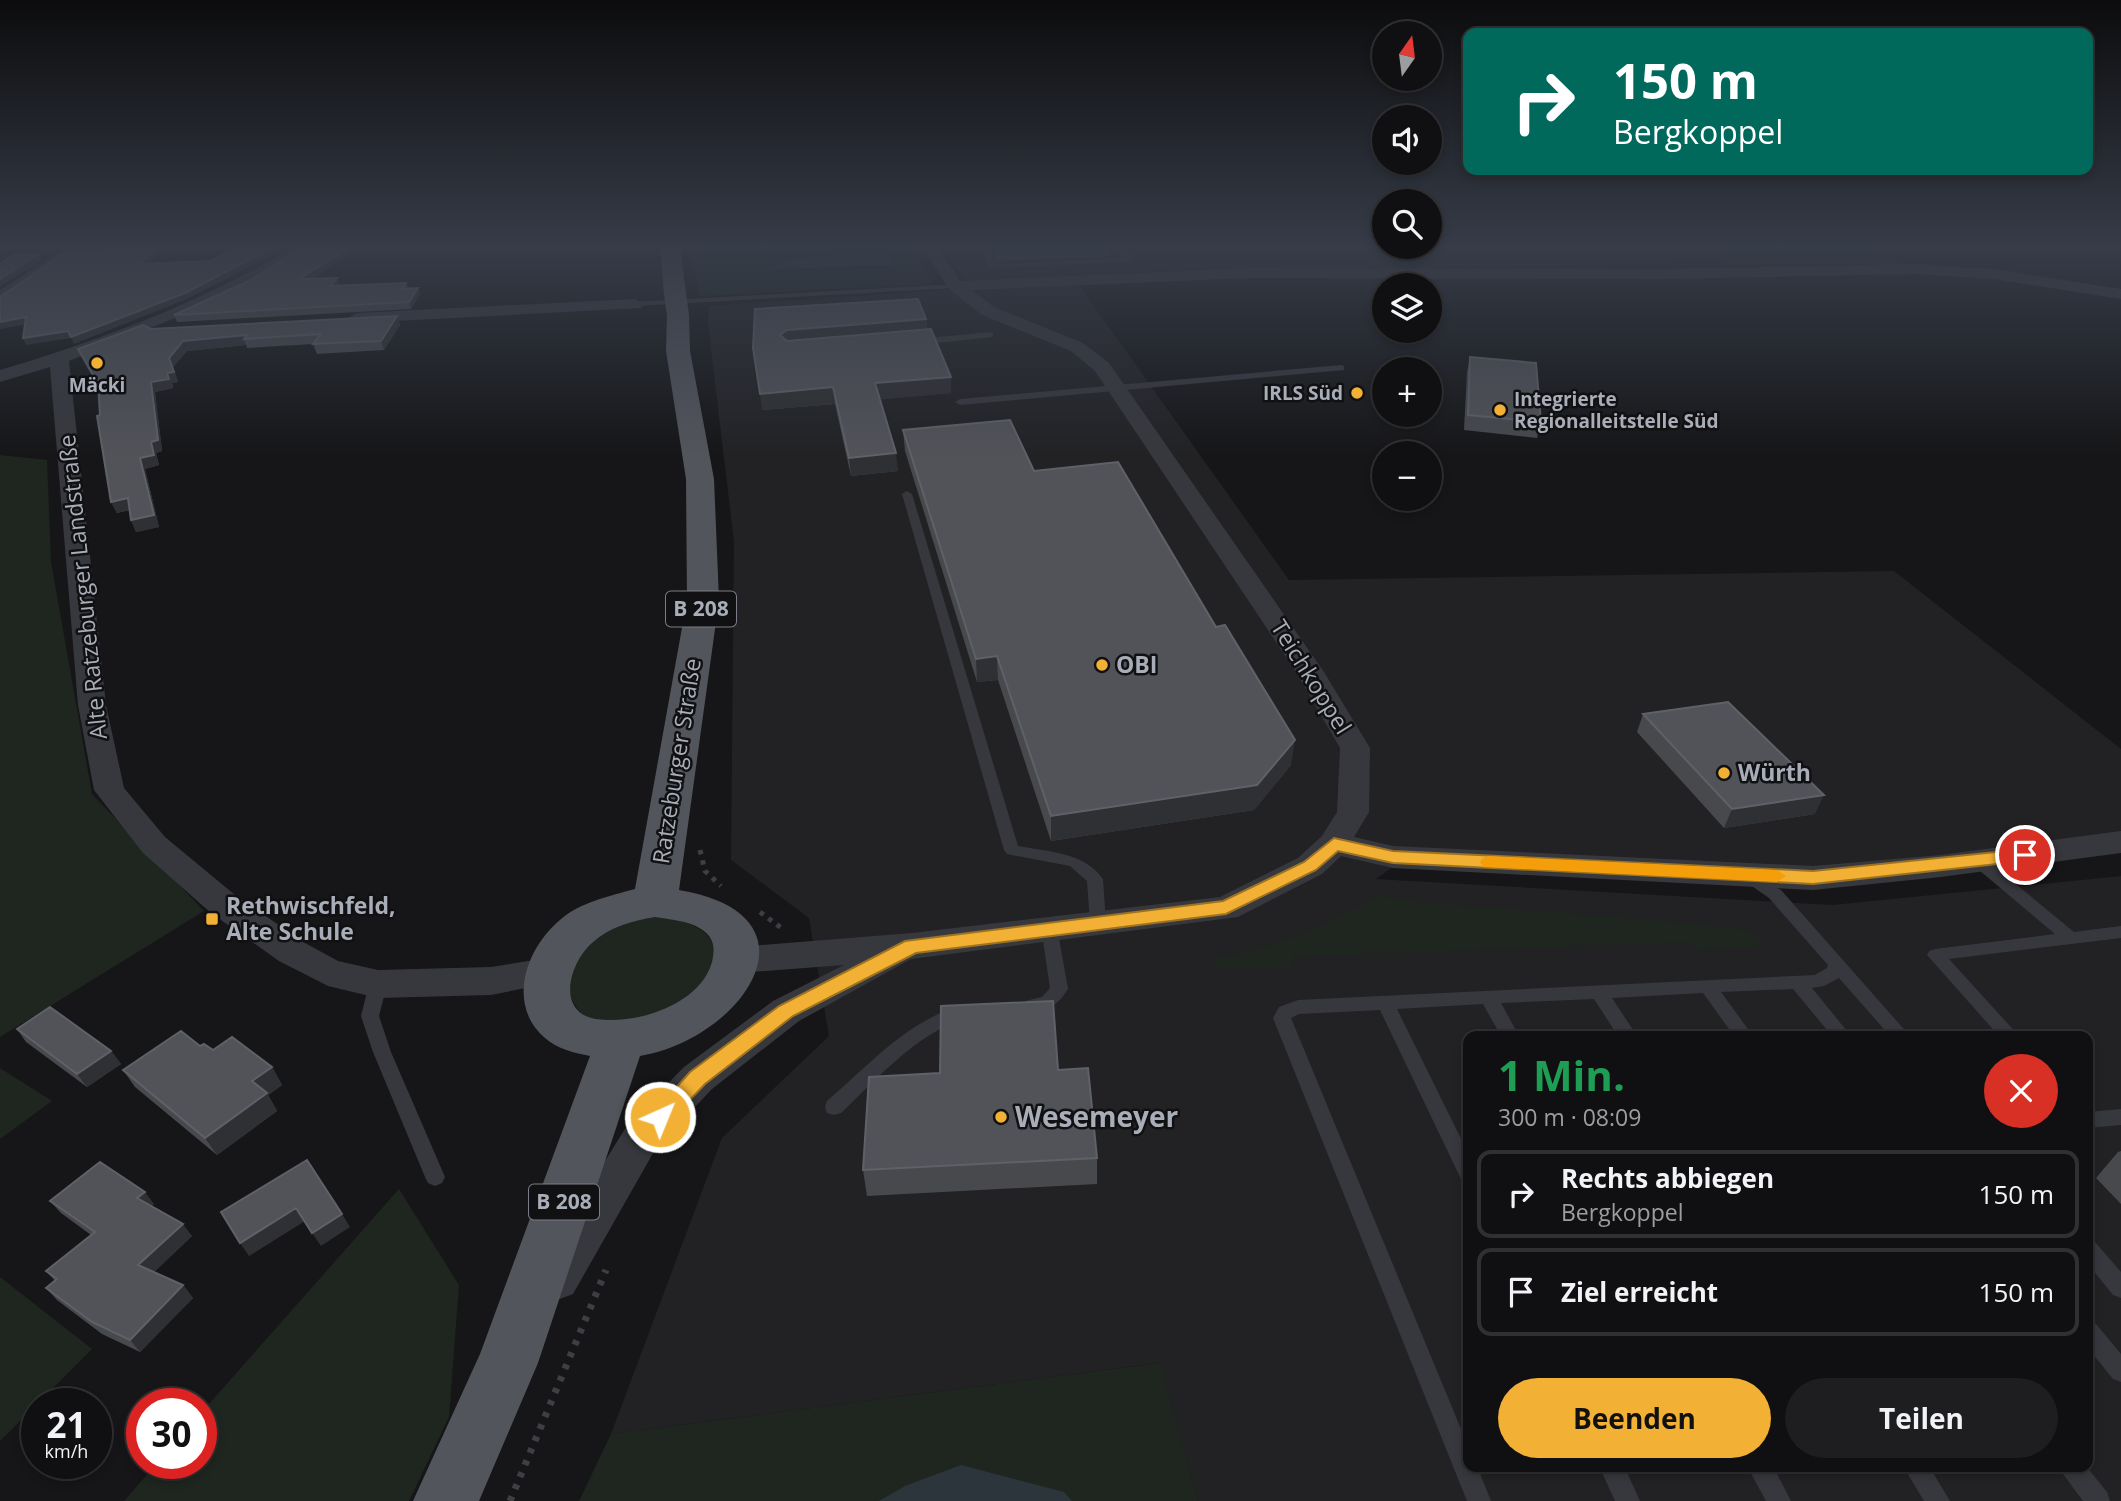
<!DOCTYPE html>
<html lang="de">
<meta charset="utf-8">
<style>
body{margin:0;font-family:"Open Sans",sans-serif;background:#1e1e20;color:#f1f3f6;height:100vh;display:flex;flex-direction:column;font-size:26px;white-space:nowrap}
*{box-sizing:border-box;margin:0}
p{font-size:23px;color:#9c9d9f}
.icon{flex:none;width:38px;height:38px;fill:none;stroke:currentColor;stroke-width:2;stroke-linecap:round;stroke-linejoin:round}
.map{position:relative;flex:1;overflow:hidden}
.side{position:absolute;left:1463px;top:1031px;width:630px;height:441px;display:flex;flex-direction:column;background:#101012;border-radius:14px;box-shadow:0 4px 10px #0003,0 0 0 2px #303032}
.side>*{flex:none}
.guide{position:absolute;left:1463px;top:28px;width:630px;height:147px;border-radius:14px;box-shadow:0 4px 10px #0003,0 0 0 2px #303032;background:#00695c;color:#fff;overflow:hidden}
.needle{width:46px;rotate:14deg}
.buttons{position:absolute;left:1372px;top:21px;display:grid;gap:14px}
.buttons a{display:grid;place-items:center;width:70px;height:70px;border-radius:50%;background:#101012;box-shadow:0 4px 10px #0003,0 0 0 2px #303032;font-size:35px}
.speed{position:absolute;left:21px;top:1388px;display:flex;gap:14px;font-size:35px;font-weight:700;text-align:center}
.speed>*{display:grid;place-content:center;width:91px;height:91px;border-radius:50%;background:#101012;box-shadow:0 4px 10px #0003,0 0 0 2px #303032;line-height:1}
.speed small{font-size:18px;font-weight:400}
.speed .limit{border:10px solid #d22;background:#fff;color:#111}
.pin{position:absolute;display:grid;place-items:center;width:60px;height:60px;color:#fff;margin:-30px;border:4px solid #fff;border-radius:50%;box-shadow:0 2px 7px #0007}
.me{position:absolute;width:77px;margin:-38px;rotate:44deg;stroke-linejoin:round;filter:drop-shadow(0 0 5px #0008)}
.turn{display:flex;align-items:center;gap:24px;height:147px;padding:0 35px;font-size:32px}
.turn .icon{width:91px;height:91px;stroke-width:2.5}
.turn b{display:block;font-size:49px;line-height:60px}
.round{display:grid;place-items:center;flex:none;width:74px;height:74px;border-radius:37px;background:#1e1e20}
.summary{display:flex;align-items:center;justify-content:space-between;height:119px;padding:0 35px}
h1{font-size:42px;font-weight:700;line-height:52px;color:#1e9e55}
.cta{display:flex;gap:14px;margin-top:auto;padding:14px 35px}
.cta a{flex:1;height:80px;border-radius:42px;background:#f2b134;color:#111;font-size:28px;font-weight:700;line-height:80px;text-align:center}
.cta a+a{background:#1e1e20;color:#f1f3f6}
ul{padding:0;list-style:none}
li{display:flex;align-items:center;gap:21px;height:88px;margin:0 14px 10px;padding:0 21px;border:4px solid #303032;border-radius:14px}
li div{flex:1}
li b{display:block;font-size:26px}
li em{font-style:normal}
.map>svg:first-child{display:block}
.built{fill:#222225;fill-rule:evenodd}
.green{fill:#1e261f;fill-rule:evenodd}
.water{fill:#2c353c}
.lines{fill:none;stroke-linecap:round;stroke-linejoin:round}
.path-far1{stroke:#3d3f44;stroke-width:5;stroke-dasharray:4.5 6;stroke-linecap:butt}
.path{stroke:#3d3f44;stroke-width:7;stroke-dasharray:5 8;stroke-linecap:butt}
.lane{fill:#37383d;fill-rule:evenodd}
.street{fill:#37383d;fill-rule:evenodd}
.primary{fill:#53555c;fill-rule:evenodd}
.primary-bridge{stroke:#53555c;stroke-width:22}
.wall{fill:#47494d}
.shaded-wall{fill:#2f3033}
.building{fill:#525359;stroke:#5f6168;stroke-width:2}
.route{fill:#f2b134;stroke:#9d7322;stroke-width:2}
.slow{fill:#f59e0b}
.poi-dot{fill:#f2b134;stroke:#111113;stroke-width:2.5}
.labels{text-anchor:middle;stroke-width:5;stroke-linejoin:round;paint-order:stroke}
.far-poi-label{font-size:19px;font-weight:bold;fill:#a8adb8;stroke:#111113}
.shield{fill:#111113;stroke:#7b7e86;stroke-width:2}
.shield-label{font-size:21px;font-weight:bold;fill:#a8adb8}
.street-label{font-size:23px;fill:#a8adb8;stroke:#111113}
.poi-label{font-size:23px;font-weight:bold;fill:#a8adb8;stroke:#111113;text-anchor:start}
.near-poi-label{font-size:28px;font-weight:bold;fill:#a8adb8;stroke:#111113;text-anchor:start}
</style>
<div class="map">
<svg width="2121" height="1501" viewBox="0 0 2121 1501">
<rect width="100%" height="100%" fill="#161618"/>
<path class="built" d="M942,246H1707L1718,256L1560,266L1205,269L966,282Z
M1076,281L1289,580L1894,571L2121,749V835L1812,871L1418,849L1376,879L1832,905L2121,876V1501H1198L1159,1363L611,1434L722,1138L829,1036L809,918L731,860L734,542L708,324L709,306ZM1468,1036H2088V1466H1468Z"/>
<path class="green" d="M690,246H750L752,250L810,246L812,250L913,246L933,284L699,296ZM880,252L886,267L766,270L866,256Z
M1708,246H1876L1905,265L1729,264Z
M0,455L47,460L51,562L92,794L204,911L0,1037Z
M1380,896L1424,903L1646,919L1751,930L1762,940L1764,946L1697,951L1690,942L1292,957L1293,967L1221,968L1211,963L1215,958C1277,948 1325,926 1380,896Z
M662,916C688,922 719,929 714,962C713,967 713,974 710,978C706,984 696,990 690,995C683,1001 674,1012 665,1015C649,1021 624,1022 607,1022C566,1022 558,971 584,947C606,928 633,918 662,916Z
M0,1068L52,1101L0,1139Z
M399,1189L459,1285L449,1417L409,1501H124L157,1463H201V1413Z
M0,1277L92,1349L0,1441Z
M1160,1363L1198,1501H579L611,1434Z"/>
<path class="water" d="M880,252L890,255L892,265L763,270L791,259Z
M961,1465L1064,1492L1072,1501H879L905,1486Z"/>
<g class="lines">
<path class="path-far1" d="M700,850L705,871L721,886
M760,912L784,930"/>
<path class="path" d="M510,1501L606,1270"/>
<path class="lane" d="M928,246H953L931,250Z
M979,246H987L995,264L1123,258L1119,246H1127L1131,260L1127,262L992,268L988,266Z
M1625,246H1663L1660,248H1628Z
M958,284V288H955L635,306L631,304L635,302Z
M990,332L993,333V337L918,345L914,342L918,339Z
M1341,365L1344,366V370L960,405L955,402L960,399Z
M907,491L912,494L1018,846C1049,852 1084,852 1103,879L1106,923L1104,927H1092L1090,923L1087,881L1070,866L1012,855L1007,854L1004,850L902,494Z
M1978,856L1983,857L2074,932L2121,926V938L1949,959L2019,1036H1999L1927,955L1929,951L1935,949L2055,934L1973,865L1970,861L1973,857Z
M1752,873L1781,890L1910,1036H1890L1839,978L1824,986L1812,988L1851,1036H1832L1793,989L1721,992L1753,1036H1734L1703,993L1612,998L1637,1036H1618L1594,999L1501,1003L1519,1036H1501L1483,1004L1397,1009L1468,1153V1182L1461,1179L1380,1010L1299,1014L1291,1018L1468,1446V1466H1477L1491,1501H1467L1273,1018L1279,1007L1298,1000L1815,975L1827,968L1828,965L1769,898L1746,882L1744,878L1746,874Z
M1049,921L1055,923L1057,927L1068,989C1059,1004 1043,1017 1025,1011L1022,1006L1025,1001L1042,997L1050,988L1041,927L1043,923Z
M378,978L384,979L387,984L379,1016L391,1052L445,1177L442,1183L435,1186L428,1183L425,1177L373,1052L361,1016L369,984L372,979Z
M959,1006L965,1008L968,1013L965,1018C915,1035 879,1077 841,1113L834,1115L827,1113L825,1107L827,1101C869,1065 905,1023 959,1006Z
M2121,1109V1125L2088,1128V1112Z
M2088,1240L2095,1242L2121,1272V1298L2113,1295L2088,1264Z
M2088,1321L2096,1324L2121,1354V1382L2113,1379L2088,1348Z
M1599,1466H1624L1640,1501H1615Z
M1747,1466H1773L1791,1501H1766Z
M1903,1466H1929L1950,1501H1924Z
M2059,1466H2086L2107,1492L2110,1501H2083L2063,1474Z"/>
<path class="street" d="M295,246H313L282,267L222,299L69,361L106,705L124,788L165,837L235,895L305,943L338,961L378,970L491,967L547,958L560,961L565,971L560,981L491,995L378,998L328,986L279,961L211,913L143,853L94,790L78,705L50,367L0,382V370C103,339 203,302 295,246Z
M922,246H938L960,281L1248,268L1662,269L1915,264L1993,269L2121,289V299L1993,279L1915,274L1662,279L1248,278L971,290L994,307L1083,343L1109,363L1324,672L1370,748L1369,812L1354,837L1393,846L1813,866L1941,855L2121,831V853L1941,877L1813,890L1393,868L1341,856L1322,874L1238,917L911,959L799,1021L712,1089L656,1148L573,1294L557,1300L541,1294L535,1279L541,1264L628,1124L684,1067L773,1001L844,965L737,973L724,969L719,960L724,951L737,947L912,933L1220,897L1298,858L1322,836L1337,812L1340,748L1296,672L1095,371L1071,351L982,315L949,289Z
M59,252L67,257L64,260L0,303V290Z
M635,299L643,304L641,308L357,323L348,318L357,313Z"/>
<path class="primary" d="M660,246H680L686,294L683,299L675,300L664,294Z
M678,308L689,315L690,351L714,479L719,600L679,890C827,915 744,1038 640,1056L538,1363L479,1501H413L480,1354L590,1056C575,1053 557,1049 545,1038C506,1005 526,948 560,920C580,902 610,896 635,889L687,600L686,479L666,351L667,315ZM655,917C673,920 697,921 709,936C715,944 714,953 712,962C700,1005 636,1025 596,1019C555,1012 570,962 592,943C609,927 632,921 655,917Z"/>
<path class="primary-bridge" d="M675,294L678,315"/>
</g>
<path class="wall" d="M304,246H355L356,250L312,279L339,284L338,285L406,283L408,288L420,294L411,309L177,322L174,315L251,280Z
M992,246H1111L1110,256L997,261Z
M397,316L400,325L384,350L317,354L313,344L247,348L246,345L187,351L173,367L178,382L172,383L173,388L155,392L162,451L156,453L159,465L145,469L159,527L136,532L131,520L130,510L117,513L111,502L100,415L98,386L78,349L151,329Z
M926,319L927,330L951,393L880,399L898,471L851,476L835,404L762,410Z
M1470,357L1541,422L1537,438L1464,430L1467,372Z
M903,430L1034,471L1291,765L1254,810L1051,841L998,680L977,682L905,451Z
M1643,714L1815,814L1724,828L1637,732Z
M17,1029L111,1051L121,1064L87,1087L26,1042Z
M200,1046L272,1067L282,1085L268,1095L277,1111L217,1155L135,1087L123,1070Z
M2121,1151V1204L2096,1178L2118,1152Z
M1097,1158V1184L867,1196L863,1170Z
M50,1201L154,1204L151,1206L192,1236L154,1272L183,1285L193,1298L140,1352L102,1334L57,1300L46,1288L55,1281L46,1271L91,1235L61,1213Z"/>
<path class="shaded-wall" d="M276,246H290L187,299L74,344L71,337Z
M345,246H355L356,250L301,285L299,279Z
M158,247L161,253L142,271L139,264Z
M39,254L42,260L0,287V279Z
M337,278L339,284L332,292L330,286Z
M418,288L420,294L411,309L409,302Z
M397,316L400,325L384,350L381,341Z
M26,317L29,324L0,329V322Z
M926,319L927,334L789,345L780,335L787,330Z
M68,331L71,338L26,345L23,338Z
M247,335L244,339L246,345L187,351L173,367L178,382L172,383L173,388L155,392L162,451L156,453L159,465L145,469L159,527L136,532L131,520L151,382L167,373L169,358L183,341Z
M951,377V393L877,400L875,383Z
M833,387L835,404L762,410L760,394Z
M896,453L898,471L851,476L849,458Z
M128,498L133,509L117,513L111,502Z
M997,656L998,680L977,682L976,659Z
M1295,740L1291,765L1254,810L1051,841V816Z
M1824,795L1815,814L1724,828L1732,809Z
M111,1051L121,1064L87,1087L77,1074Z
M272,1067L282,1085L268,1095L277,1111L217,1155L205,1138L252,1081Z
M145,1192L154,1204L146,1211L137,1198Z
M296,1208L305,1221L249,1256L240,1243Z
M342,1214L350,1227L321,1246L312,1233Z
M183,1224L192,1236L148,1278L138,1265Z
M183,1285L193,1298L140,1352L130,1340Z"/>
<path class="building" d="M238,246H276L185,293L71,337L68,331L23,338L26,317L0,322V297L66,252L158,247L139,264L211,261Z
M304,246H352L299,279L337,278L330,286L406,283L401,289L418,288L409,302L174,315L251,280Z
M39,254L0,279V264L13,255Z
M918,299L926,319L787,330L780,335L787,341L931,329L951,377L875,383L896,453L849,458L833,387L760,394L753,348L755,309Z
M397,316L381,341L313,344L321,334L244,339L247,335L183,341L169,358L174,372L167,373L169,379L151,382L158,440L151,442L154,455L140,458L154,515L131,520L128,498L111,502L97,416L100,415L98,384L78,349L143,325L151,329Z
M1470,357L1536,363L1541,422L1468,415Z
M1010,420L1034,471L1118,462L1216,627L1225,625L1295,740L1257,785L1051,816L997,656L976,659L903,430Z
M1728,702L1824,795L1732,809L1643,714Z
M1053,1001L1058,1070L1088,1068L1097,1158L863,1170L869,1077L940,1073L941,1006Z
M50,1007L111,1051L77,1074L17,1029Z
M181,1031L200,1046L204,1044L213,1050L232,1037L272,1067L252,1081L267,1093L205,1138L123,1070Z
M307,1160L342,1214L312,1233L296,1208L240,1243L221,1212Z
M100,1162L145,1192L137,1198L183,1224L138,1265L183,1285L130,1340L92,1322L46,1288L57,1279L46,1271L95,1232L50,1201Z"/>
<linearGradient id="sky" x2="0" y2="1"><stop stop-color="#0c0c0d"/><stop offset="0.54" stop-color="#363c48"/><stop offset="1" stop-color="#363c48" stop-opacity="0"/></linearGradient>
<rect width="2121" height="456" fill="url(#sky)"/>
<path class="route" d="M1334,838L1393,851L1813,871L2025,849L2034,855L2025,861L1813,884L1393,863L1338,851L1316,870L1226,914L916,953L793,1016L705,1084L668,1123L660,1126L653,1123L650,1117L690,1072L779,1006L905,941L1223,901L1304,862Z"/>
<path class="slow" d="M1489,856L1777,870L1786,876L1777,882L1483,867L1480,862L1483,858Z"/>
<g class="poi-dot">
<circle cx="97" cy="363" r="7"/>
<circle cx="1357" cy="393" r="7"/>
<circle cx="1500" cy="410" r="7"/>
<circle cx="1102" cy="665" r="7"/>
<circle cx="1724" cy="773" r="7"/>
<rect x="205" y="912" width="14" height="14" rx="3.5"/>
<circle cx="1001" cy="1117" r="7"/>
</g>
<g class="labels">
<g class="far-poi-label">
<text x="97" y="392">Mäcki</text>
<text x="1343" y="400" text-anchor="end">IRLS Süd</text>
<text x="1514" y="406" text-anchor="start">Integrierte<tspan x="1514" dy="22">Regionalleitstelle Süd</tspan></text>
</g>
<g class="shield">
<rect x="666" y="591.5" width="70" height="35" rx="5"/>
<rect x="529" y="1184.5" width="70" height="35" rx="5"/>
</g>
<g class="shield-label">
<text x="701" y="616">B 208</text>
<text x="564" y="1209">B 208</text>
</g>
<g class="street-label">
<text transform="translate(83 587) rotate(-96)" y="8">Alte Ratzeburger Landstraße</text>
<text transform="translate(1311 677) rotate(58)" y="8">Teichkoppel</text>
<text transform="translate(677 761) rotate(-81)" y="8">Ratzeburger Straße</text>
</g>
<g class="poi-label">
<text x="1116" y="673">OBI</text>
<text x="1738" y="781">Würth</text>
<text x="226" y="914">Rethwischfeld,<tspan x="226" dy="26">Alte Schule</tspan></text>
</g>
<g class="near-poi-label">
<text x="1015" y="1127">Wesemeyer</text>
</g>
</g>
</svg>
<div class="buttons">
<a><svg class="needle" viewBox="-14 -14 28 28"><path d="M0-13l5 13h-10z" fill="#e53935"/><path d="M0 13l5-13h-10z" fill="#9c9d9f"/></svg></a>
<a><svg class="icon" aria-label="sound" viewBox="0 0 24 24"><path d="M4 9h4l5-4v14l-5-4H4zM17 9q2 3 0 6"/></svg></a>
<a><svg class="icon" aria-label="search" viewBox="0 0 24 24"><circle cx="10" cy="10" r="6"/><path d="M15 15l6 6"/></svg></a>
<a><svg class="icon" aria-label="layers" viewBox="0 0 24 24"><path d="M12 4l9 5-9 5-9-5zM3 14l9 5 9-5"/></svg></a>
<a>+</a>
<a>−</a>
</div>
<div class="speed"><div>21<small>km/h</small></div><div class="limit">30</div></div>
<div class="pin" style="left:2025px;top:855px;background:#d93025"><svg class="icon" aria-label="arrive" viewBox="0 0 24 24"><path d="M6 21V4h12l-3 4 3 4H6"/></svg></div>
<svg class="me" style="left:660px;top:1117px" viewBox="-20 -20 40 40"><circle r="17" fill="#f2b134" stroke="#fff" stroke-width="3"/><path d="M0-11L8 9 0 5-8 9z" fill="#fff"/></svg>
<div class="guide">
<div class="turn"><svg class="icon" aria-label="right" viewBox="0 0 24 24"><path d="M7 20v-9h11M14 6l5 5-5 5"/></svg><div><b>150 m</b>Bergkoppel</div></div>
</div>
<section class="side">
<div class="summary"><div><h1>1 Min.</h1><p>300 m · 08:09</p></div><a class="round" style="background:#d93025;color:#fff"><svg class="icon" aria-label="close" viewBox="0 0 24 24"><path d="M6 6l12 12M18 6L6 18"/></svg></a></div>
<ul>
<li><svg class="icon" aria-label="right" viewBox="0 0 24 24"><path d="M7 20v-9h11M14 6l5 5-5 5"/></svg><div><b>Rechts abbiegen</b><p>Bergkoppel</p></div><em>150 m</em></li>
<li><svg class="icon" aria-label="arrive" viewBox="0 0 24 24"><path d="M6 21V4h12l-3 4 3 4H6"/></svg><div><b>Ziel erreicht</b></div><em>150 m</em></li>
</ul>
<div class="cta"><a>Beenden</a><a>Teilen</a></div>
</section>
</div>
